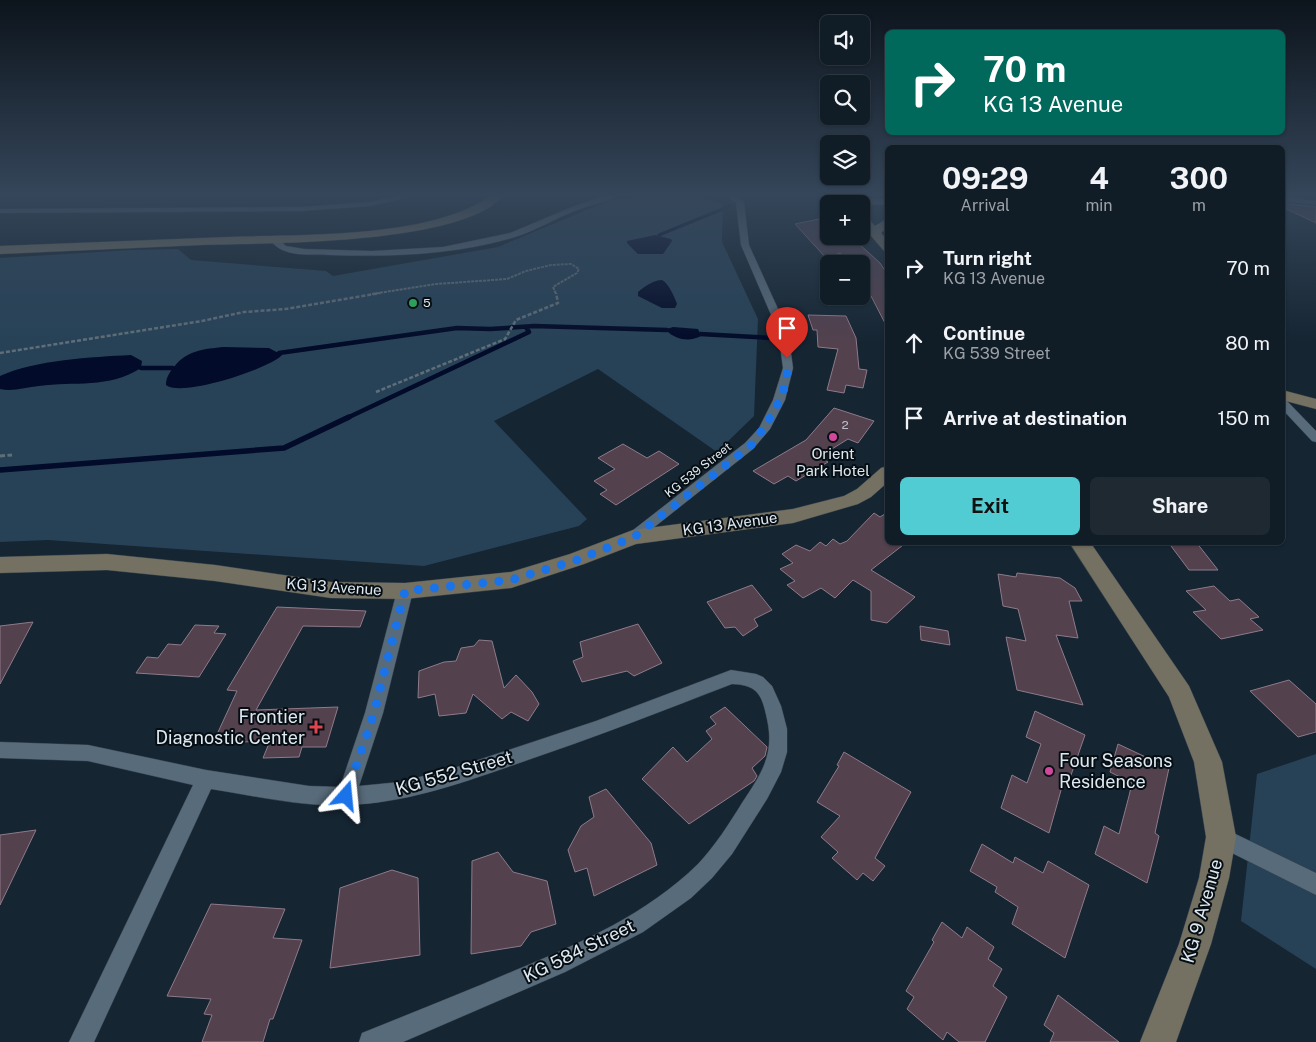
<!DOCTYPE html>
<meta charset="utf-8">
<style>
body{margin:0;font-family:"Public Sans",sans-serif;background:#1e2932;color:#f1f3f6;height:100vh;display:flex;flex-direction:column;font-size:19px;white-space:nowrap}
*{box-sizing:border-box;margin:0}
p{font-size:16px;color:#9ca1a7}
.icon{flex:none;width:28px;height:28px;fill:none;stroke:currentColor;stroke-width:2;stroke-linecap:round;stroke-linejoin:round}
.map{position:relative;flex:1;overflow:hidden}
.details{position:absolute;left:885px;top:145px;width:400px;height:400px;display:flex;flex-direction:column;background:#101c26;border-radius:8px;box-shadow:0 1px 4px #0004,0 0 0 1px #303a43}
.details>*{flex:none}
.top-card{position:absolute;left:885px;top:30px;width:400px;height:105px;border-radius:8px;box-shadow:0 1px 4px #0004,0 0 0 1px #303a43;background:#00695c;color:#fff;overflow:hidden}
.controls{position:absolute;left:820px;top:15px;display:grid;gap:10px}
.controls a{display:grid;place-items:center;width:50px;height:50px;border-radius:8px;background:#101c26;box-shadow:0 1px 4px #0004,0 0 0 1px #303a43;font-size:25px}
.pin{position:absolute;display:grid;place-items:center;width:42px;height:42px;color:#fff;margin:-51px -21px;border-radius:50% 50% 50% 0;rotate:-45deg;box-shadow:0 0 5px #0007}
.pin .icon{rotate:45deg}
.me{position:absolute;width:55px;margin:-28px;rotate:18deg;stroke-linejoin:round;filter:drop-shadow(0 0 4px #0008)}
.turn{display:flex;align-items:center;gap:18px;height:105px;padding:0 15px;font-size:22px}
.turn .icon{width:65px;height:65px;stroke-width:2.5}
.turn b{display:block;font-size:35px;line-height:42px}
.eta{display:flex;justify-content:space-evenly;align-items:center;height:85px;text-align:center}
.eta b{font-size:30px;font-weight:700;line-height:35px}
.action{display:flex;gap:10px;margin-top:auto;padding:10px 15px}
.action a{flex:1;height:58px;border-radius:8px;background:#51ccd2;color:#111;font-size:20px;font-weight:700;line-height:58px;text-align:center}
.action a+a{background:#1e2932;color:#f1f3f6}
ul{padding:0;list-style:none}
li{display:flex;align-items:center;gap:15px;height:75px;padding:0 15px}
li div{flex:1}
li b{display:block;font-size:19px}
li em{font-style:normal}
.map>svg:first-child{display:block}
.green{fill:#274257}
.water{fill:#020b29}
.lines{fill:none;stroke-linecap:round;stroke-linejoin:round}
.stream-far2{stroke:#020b29;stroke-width:3}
.stream-far1{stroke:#020b29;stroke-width:4.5}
.stream{stroke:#020b29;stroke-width:5.5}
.building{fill:#53414e;stroke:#8f7a89}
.street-casing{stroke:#37424d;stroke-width:1}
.secondary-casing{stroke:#37424d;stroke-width:1}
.path-far2{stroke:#606e79;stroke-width:2;stroke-dasharray:3 1;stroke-linecap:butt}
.path-far1{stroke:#606e79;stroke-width:2.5;stroke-dasharray:4 2;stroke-linecap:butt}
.path{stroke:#606e79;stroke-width:3;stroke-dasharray:5 2.5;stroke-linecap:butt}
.street{fill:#586b7a;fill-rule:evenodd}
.secondary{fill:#747162;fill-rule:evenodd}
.route{stroke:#1a73e8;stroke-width:9;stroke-dasharray:0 16.2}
.leisure-dot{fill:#2e9e5b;stroke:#070e13;stroke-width:2}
.hotel-dot{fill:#d1479c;stroke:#070e13;stroke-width:2}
.health-dot{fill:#e0444e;stroke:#070e13;stroke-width:2}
.labels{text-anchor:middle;stroke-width:4;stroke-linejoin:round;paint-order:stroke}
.far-poi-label{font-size:12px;fill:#dde8f0;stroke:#070e13;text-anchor:start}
.number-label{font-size:12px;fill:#babec8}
.far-street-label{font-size:12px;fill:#dde8f0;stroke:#070e13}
.poi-label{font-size:15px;fill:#dde8f0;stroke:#070e13}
.street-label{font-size:15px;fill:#dde8f0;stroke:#070e13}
.near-poi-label{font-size:18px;fill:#dde8f0;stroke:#070e13;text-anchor:end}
.near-street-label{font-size:18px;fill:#dde8f0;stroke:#070e13}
</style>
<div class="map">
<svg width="1316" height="1042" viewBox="0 0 1316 1042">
<rect width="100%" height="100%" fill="#152532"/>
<path class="green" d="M649,196H696L723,204L722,242L758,319L754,416L717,452L598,369L494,421L587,519L579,526L424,566L48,540L0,542V258L131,250L178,249L191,260L326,271L333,276L498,247L611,200Z
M1316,754V969L1241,921L1257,774Z"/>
<path class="water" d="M655,235L671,239L672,241L663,254H638L627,243V241Z
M662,280C669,284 674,296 677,304L675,308H662L638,296V292C644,287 653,280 662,280Z
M673,327L698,329L701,336C690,342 676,340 667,331V329Z
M224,347L269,348L282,355C269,369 181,398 166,385C166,378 169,373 174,367C187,350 204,349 224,347Z
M131,355L142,361L141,368C109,389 74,381 39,386C26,387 13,392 0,389V376C35,360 92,357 131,355Z"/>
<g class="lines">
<path class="stream-far2" d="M659,235L730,206"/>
<path class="stream-far1" d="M700,334L772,338
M279,353L457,328L490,329L534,326L667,330
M141,368H173
M347,418L529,332L526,327"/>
<path class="stream" d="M0,470L284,448L349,417"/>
</g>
<path class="building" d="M1282,203L1316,207V223L1282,207Z
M829,217V236H837L847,244L858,243L880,263L888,275V329L871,296H861V264H846L840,253L827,259L795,224Z
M808,315L846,316L856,338L859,369L867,370L863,388L846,385L844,393L827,390L838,349L818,347L817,330H813Z
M834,408L874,421L858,443L848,439L819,457L828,462L796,481L788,476L774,484L753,471L806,440Z
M623,444L647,458L659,451L679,464L616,505L600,494L607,490L594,481L615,469L598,458Z
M888,512V542H907L871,570L915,597L887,623L871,620V591L853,580L835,598L821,588L803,598L787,585L795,581L780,569L793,563L782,554L796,545L810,551L820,542L826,546L833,539L840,544L847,541L874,513L880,517Z
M1168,542H1196L1218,570H1189Z
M1017,573L1060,578L1075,588L1082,601H1069L1078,638L1056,635L1083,705L1017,690L1006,637L1026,641L1018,609L1003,606L998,574L1016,577Z
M752,585L772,610L754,619L758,626L743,636L735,627L725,628L707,602Z
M1214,586L1230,601L1239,599L1259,617L1250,619L1263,630L1221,639L1193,612L1206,610L1186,591Z
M277,607L366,611L360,627L303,626L256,710L338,707L326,747H302L299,757L263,758L270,741L213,743L237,691L227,690Z
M33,622L0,684V626Z
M638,624L662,663L634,676L627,671L582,682L573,661L583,657L580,642Z
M195,625L219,626L214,633L226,634L199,677L136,673L147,657L158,658L168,644L181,645Z
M920,626L948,631L950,645L921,640Z
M479,640L492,641L504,688L516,675L532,692L539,704L528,721L511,712L502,719L473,694L466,713L439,716L435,694L418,698L419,671L444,662L456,661L461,648L474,646Z
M1289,680L1316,704V732L1298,737L1250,691Z
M725,707L767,747L765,756L752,768L757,776L754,781L689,824L642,779L673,747L687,762L712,739L706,731L716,724L710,717Z
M1035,711L1085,735L1070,778L1065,776L1049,833L1001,808L1012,775L1027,783L1041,744L1026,737Z
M1118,744L1169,768L1155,833L1159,836L1147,883L1095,854L1104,826L1119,834L1129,796L1132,783L1110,772Z
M844,752L911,792L875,858L885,866L873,881L863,873L857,880L832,858L838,852L821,837L840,816L817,802L839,766L837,765Z
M606,789L651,843L657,865L594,896L587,868L575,872L568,850L581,826L594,817L589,797Z
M36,830L0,905V835Z
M982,844L1013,863L1015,857L1043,873L1048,861L1089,885L1065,958L1012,924L1018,907L995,892L997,887L970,871Z
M498,852L513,872L547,881L556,924L531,932L521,946L471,954L472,861Z
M392,870L418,878L420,955L330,968L340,888Z
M211,904L285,909L273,938L302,940L273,1019H270L263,1042H202L212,1015L204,1014L211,999L167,996Z
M942,922L962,938L967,927L994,947L988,959L1002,969L993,986L1007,997L985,1042H959L947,1032L943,1040L907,1009L914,997L906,991L934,942L932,940Z
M1058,995L1119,1042H1050L1054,1033L1044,1025Z"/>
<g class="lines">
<defs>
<path id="street" d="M401,196H415L370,206L301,211L0,213V209L301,207L370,202Z
M604,196H617C608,202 589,205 577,210C556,218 537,230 515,237C455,255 392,257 330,255C310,254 283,258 270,240L277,238L286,246L304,249L372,251L443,247L510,233L572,207Z
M726,196H734L744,202L749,245L788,331L793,368L785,400L770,429L753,449L638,540H628L626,537L628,534L745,443L759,428L773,400L783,368L778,331L741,245L736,203Z
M1282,197L1316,201V205L1282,201Z
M1282,399L1286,400L1316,431V442L1312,441L1282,409Z
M405,585L410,587L413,591L383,713L359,786L400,782L451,769L596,721L731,670L756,674L763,677L772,686L781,706L787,729V752L781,772L767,799L732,854L712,878L691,898L643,932L565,972L403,1042H359L362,1033C414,1012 465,992 516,970C581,943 647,914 698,864C715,846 729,824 742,803C761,774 775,755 767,719C762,695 758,685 732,684C662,711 593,738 522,762C464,782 408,803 346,805C301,807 256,796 211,789L94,1042H69L193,785L88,761L0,758V742L88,745L206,770L309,786L340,787L365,713L397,591L400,587Z
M1221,827L1316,873V895L1214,844L1211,837L1214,830Z"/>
<path id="secondary" d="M491,196H503C461,245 266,243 201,245C134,248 67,251 0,254V246C76,243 152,240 228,237C304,234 428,239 491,196Z
M849,199H888V205L845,204V200Z
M861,214L865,215L875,226L888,218V227L881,233L888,240V251H884L861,224Z
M1282,390L1316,399V409L1282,400Z
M888,466V482L871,497L858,504L793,523L636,544L584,564L511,588L405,599L331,598L215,581L107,570L0,573V557L107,554L215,565L331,582L405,583L511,572L570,554L633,530L793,509L844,496L857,489L881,468Z
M1069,542H1090L1189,686L1222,762L1236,837L1229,878L1211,944L1176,1042H1140L1179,944L1199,878L1206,837L1194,762L1169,697Z"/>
</defs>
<use href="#street" class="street-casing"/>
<use href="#secondary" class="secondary-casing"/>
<path class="path-far2" d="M372,294L436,284L507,279L526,271L551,265L571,264L579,269L577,273L553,287L556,294"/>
<path class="path-far1" d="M0,353L202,321L244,312L286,309L380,293
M376,392L505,339L516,320L558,303L556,293"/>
<path class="path" d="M0,456L12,455"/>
<use href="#street" class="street"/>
<use href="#secondary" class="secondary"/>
</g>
<linearGradient id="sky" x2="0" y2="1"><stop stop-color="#0c141c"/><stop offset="0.57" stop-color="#35465a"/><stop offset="1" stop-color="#35465a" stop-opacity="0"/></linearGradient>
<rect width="1316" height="342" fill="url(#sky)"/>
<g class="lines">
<path class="route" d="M346,796L374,713L405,591L511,580L577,560L634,537L750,446C769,423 791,390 787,358"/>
</g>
<circle class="leisure-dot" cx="413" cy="303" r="5"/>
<g class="hotel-dot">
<circle cx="833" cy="437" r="5"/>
<circle cx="1049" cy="771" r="5"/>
</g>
<path class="health-dot" d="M313.5 719.5h5v5h5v5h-5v5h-5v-5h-5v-5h5z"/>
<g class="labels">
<g class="far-poi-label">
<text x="423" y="307">5</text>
</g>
<g class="number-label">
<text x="845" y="429">2</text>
</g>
<g class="far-street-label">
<text transform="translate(698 470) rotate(-38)" y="4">KG 539 Street</text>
</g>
<g class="poi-label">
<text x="833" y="459">Orient<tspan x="833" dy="17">Park Hotel</tspan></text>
</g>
<g class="street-label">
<text transform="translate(730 524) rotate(-8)" y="5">KG 13 Avenue</text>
<text transform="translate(334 587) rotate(4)" y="5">KG 13 Avenue</text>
</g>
<g class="near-poi-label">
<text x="305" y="723">Frontier<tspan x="305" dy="21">Diagnostic Center</tspan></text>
<text x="1059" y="767" text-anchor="start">Four Seasons<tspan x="1059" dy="21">Residence</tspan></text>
</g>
<g class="near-street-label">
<text transform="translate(454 773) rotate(-16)" y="6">KG 552 Street</text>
<text transform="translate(1202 911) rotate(-74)" y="6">KG 9 Avenue</text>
<text transform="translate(579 951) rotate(-26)" y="6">KG 584 Street</text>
</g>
</g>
</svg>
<div class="controls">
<a><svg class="icon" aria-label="sound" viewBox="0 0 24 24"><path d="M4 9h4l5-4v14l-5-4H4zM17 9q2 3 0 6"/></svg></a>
<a><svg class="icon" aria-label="search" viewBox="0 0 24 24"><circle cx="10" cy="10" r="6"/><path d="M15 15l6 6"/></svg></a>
<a><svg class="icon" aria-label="layers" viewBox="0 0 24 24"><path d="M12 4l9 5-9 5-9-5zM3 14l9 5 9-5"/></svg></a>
<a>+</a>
<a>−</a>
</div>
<div class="pin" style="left:787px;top:358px;background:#d93025"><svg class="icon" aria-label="arrive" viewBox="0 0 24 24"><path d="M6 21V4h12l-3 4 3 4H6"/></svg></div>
<svg class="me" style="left:346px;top:796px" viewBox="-20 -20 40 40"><path d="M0-17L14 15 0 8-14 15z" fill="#1a73e8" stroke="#fff" stroke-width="4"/></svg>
<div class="top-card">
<div class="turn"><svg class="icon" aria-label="right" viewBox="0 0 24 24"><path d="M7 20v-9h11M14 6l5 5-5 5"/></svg><div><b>70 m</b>KG 13 Avenue</div></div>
</div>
<section class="details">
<div class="eta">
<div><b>09:29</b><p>Arrival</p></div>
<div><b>4</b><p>min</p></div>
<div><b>300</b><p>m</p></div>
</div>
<ul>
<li><svg class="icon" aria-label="right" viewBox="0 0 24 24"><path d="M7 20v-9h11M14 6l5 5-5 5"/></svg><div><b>Turn right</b><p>KG 13 Avenue</p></div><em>70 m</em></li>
<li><svg class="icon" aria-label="ahead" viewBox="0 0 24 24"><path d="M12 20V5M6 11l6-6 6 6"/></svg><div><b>Continue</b><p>KG 539 Street</p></div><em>80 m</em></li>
<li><svg class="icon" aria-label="arrive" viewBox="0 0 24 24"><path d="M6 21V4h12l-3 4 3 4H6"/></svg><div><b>Arrive at destination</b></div><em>150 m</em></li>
</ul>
<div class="action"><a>Exit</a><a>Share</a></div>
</section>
</div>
